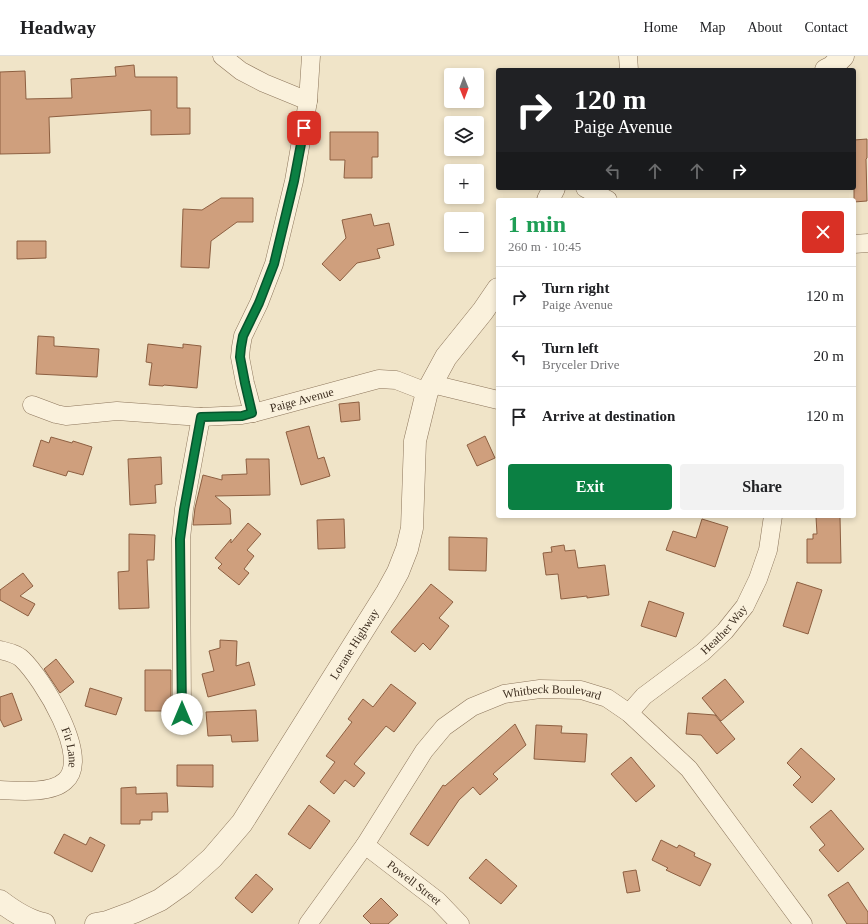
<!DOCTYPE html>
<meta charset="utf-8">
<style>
body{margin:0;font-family:Georgia,serif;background:#f2f2f2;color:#202124;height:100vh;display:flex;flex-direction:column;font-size:15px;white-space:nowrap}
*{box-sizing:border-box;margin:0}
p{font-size:13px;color:#757577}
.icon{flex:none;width:22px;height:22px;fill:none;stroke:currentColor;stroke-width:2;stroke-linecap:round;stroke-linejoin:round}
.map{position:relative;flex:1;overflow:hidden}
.details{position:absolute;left:496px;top:142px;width:360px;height:320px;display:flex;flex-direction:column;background:#fff;border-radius:4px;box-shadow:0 2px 6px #0003}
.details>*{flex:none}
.banner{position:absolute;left:496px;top:12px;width:360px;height:122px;border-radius:4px;box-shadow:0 2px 6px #0003;background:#202124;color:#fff;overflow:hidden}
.needle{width:26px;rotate:179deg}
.buttons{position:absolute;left:444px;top:12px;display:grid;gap:8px}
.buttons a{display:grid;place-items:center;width:40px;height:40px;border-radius:4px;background:#fff;box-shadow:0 2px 6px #0003;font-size:20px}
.pin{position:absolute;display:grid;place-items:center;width:34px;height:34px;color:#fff;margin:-17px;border-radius:8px;box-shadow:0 2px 6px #0006}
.me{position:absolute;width:44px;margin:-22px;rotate:0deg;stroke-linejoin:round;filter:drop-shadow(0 0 3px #0008)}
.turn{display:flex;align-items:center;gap:14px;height:84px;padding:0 12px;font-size:18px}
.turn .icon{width:52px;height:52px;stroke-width:2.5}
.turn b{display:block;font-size:28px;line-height:34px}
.lanes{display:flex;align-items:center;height:38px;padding:0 12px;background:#0003;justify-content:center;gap:20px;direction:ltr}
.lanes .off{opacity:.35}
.round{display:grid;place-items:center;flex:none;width:42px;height:42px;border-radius:4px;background:#f2f2f2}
.head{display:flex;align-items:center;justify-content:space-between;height:68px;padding:0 12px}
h1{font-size:24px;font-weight:700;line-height:30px;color:#1e9e55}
.action{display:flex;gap:8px;margin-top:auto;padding:8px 12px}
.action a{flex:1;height:46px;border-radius:4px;background:#0b8043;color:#fff;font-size:16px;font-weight:700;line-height:46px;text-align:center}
.action a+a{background:#f2f2f2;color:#202124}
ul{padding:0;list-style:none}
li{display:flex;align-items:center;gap:12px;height:60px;padding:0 12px;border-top:1px solid #e0e0e0}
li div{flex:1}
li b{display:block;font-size:15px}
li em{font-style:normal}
header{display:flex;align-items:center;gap:24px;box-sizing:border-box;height:56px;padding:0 20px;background:#fff;border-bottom:1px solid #e0e0e0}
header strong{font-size:19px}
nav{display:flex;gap:22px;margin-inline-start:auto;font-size:14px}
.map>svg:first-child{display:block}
.building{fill:#cf9f7d;stroke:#8d5f41}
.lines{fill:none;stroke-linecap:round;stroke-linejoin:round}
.minor-casing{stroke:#8d765c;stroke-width:19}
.tertiary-casing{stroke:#8d765c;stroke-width:23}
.minor{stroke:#faf1dc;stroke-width:18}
.tertiary{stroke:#faf1dc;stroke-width:22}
.route-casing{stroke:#07532c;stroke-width:10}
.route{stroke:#0b8043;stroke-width:7}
.labels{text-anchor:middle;stroke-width:3;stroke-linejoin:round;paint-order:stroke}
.street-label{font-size:12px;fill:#3d2e20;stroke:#f7eed8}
</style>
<header>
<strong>Headway</strong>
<nav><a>Home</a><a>Map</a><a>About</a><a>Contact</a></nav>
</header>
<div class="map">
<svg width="868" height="868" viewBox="0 0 868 868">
<rect width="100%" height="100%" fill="#f0e4c8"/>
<path class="building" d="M134,9L135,21H177V52H190V78L151,79V54L49,61L50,97L0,98V16L25,15L26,43L72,42L71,23L116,20L115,11Z
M330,76H378V101H372V122H344L345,104H330Z
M867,83V102L866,103L867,145L854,146V84Z
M221,142H253V166H237L211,185L209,212L181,211L183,153L202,154Z
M371,158L374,170L389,167L394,189L377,193L380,202L357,207L340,225L322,208L346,182L342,164Z
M17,185H46V202L17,203Z
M38,280L54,281V290L99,293L97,321L36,318Z
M148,288L183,292V288L201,290L197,332L164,329L163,330L149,329L152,307L146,306Z
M359,346L360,364L341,366L339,348Z
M309,370L318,403L324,401L330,420L301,429L286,376Z
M485,380L495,402L477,410L467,389Z
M51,381L72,387L73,385L92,391L83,419L68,415L66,420L33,410L41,384L49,387Z
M161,401L162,428L155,429L156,447L130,449L128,403Z
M246,403H269L270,439L215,440L230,453L231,468L193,469L195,452L203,419L222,424V419L247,418Z
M816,461H840L841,507H807V483H813V478H817Z
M344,463L345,492L318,493L317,464Z
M702,463L728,471L715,511L666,494L673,475L696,482Z
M248,467L261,478L247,494L254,500L244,513L249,517L239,529L218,512L222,508L215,502L231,483V487Z
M129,478L155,479L154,504H147L149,552L119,553L118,516L129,515Z
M449,481L487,482L486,515L449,514Z
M564,489L565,495L575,494L578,512L605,509L609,539L587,542V540L561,543L558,518L546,519L543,497L552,496L551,491Z
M23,517L33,530L20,540L35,548L28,560L0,544V534Z
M797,526L822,534L808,578L783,570Z
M431,528L453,546L439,562L449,570L430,594L423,587L415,596L391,576Z
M649,545L684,557L676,581L641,570Z
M220,584L237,585L236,610L249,606L255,629L208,641L202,618L214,615L209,595L220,592Z
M56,603L74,626L60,637L44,613Z
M145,614H171V650H170V655H145Z
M725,623L744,646L721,665L702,642Z
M391,628L416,647L394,676L386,670L354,708L365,717L354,731L345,724L334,738L320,726L335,706L326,700L352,666L348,663L363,643L373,651Z
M90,632L122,642L116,659L85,650Z
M12,637L22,664L4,671L0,663V641Z
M256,654L258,685L232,686L231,679L208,680L206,656Z
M688,657L715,659L735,683L717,698L701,679L686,678Z
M515,668L526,689L493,718L498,723L480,739L473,731L459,744L428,790L410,778L443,729L445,730Z
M536,669L562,670L561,677L587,678L585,706L534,703Z
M801,692L835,723L812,747L793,729L801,721L787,707Z
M631,701L655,730L636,746L611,718Z
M177,709H213V731L177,730Z
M136,731V738L167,737L168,756H152V764H140V768H121V732Z
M309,749L330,765L310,793L288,778Z
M831,754L864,793L838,816L819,794L825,789L810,771Z
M64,778L86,789L90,781L105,789L92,816L54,797Z
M661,784L677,792L679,789L695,797L694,800L711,808L700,830L666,814L668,812L652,804Z
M486,803L517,830L501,848L469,822Z
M636,814L640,835L627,837L623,816Z
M256,818L273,833L252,857L235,842Z
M848,826L868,856V868H847L828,839Z
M381,842L398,859L388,868H371L363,860Z"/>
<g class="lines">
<defs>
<g id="minor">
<path d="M222,0L241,15L264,27L308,45L294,125L274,208L259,247L243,280L241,291L240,301L245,327L253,357"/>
<path d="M628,0L629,14"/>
<path d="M308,45L311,0"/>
<path d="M585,132L608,144"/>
<path d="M854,188L868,187"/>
<path d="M432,328L498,344"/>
<path id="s1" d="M32,349L56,358L66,360L117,355L201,361L242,359L253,357L379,323L396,324L427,336"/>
<path id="s2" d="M0,594C8,596 17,598 22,603C42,622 92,702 65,725C51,738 18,735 0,734"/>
<path d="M182,657L181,483L184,453L201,361"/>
<path id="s3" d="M629,657L644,640L703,596L725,575L745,550L758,523L768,494L773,460"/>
<path id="s4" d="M365,789L438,845L460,868"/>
<path id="s5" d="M308,868L365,789L424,695L444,671L472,651L504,638L540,633L581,634L607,642L629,657L689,713L803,868"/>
</g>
<g id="tertiary">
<path d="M826,14L832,11L843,0"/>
<path d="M548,144L554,132"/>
<path d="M0,845C13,855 29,865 44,868"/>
<path id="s6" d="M96,868L107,866L134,856L160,844L184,827L212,802L242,767L387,536L398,516L407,493L412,472L415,385L427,336L446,301L483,255L498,233"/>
</g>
</defs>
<use href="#minor" class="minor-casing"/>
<use href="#tertiary" class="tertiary-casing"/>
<use href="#minor" class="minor"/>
<use href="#tertiary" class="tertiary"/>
</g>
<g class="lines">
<defs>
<path id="route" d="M182,658L180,483L184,454L201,361L242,360L252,357L245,327L240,301L241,291L243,280L259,247L274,208L294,125L304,72"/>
</defs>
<use href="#route" class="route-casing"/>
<use href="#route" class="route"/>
</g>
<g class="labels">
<g class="street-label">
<text dy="4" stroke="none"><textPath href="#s1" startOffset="274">Paige Avenue</textPath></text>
<text dy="4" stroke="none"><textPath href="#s3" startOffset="127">Heather Way</textPath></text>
<text dy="4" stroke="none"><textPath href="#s6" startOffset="393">Lorane Highway</textPath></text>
<text dy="4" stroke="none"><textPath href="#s5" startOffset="357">Whitbeck Boulevard</textPath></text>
<text dy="4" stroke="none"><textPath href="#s2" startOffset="126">Fir Lane</textPath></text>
<text dy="4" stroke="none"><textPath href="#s4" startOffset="62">Powell Street</textPath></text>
</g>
</g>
</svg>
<div class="buttons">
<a><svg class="needle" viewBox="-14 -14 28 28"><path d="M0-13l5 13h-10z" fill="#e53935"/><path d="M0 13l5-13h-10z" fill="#757577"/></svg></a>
<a><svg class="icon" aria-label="layers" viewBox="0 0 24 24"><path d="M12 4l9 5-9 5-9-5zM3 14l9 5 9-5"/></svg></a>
<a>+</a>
<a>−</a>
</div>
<div class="pin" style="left:304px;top:72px;background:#d93025"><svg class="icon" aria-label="arrive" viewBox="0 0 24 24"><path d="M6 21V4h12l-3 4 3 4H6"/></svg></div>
<svg class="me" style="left:182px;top:658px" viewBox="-20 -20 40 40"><circle r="19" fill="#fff"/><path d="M0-13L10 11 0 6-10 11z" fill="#0b8043"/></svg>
<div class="banner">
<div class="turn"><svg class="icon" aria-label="right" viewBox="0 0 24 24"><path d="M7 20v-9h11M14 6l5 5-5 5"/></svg><div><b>120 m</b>Paige Avenue</div></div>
<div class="lanes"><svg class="icon off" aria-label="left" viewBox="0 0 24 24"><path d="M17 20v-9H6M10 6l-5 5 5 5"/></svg><svg class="icon off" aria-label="ahead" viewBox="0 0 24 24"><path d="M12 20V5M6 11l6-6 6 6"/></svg><svg class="icon off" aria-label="ahead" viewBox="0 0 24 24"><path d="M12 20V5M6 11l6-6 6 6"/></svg><svg class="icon" aria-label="right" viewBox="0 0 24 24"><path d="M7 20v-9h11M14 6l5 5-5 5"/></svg></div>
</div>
<section class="details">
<div class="head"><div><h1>1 min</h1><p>260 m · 10:45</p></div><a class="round" style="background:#d93025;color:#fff"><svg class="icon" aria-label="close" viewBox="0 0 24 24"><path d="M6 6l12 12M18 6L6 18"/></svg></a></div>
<ul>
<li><svg class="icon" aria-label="right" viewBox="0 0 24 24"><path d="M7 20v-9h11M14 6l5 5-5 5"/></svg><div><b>Turn right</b><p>Paige Avenue</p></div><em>120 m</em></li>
<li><svg class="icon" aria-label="left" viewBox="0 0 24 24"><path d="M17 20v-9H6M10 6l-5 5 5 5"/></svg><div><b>Turn left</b><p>Bryceler Drive</p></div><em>20 m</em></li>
<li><svg class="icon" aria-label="arrive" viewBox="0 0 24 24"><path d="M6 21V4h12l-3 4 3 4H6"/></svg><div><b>Arrive at destination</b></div><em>120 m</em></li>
</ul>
<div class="action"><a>Exit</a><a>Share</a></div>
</section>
</div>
